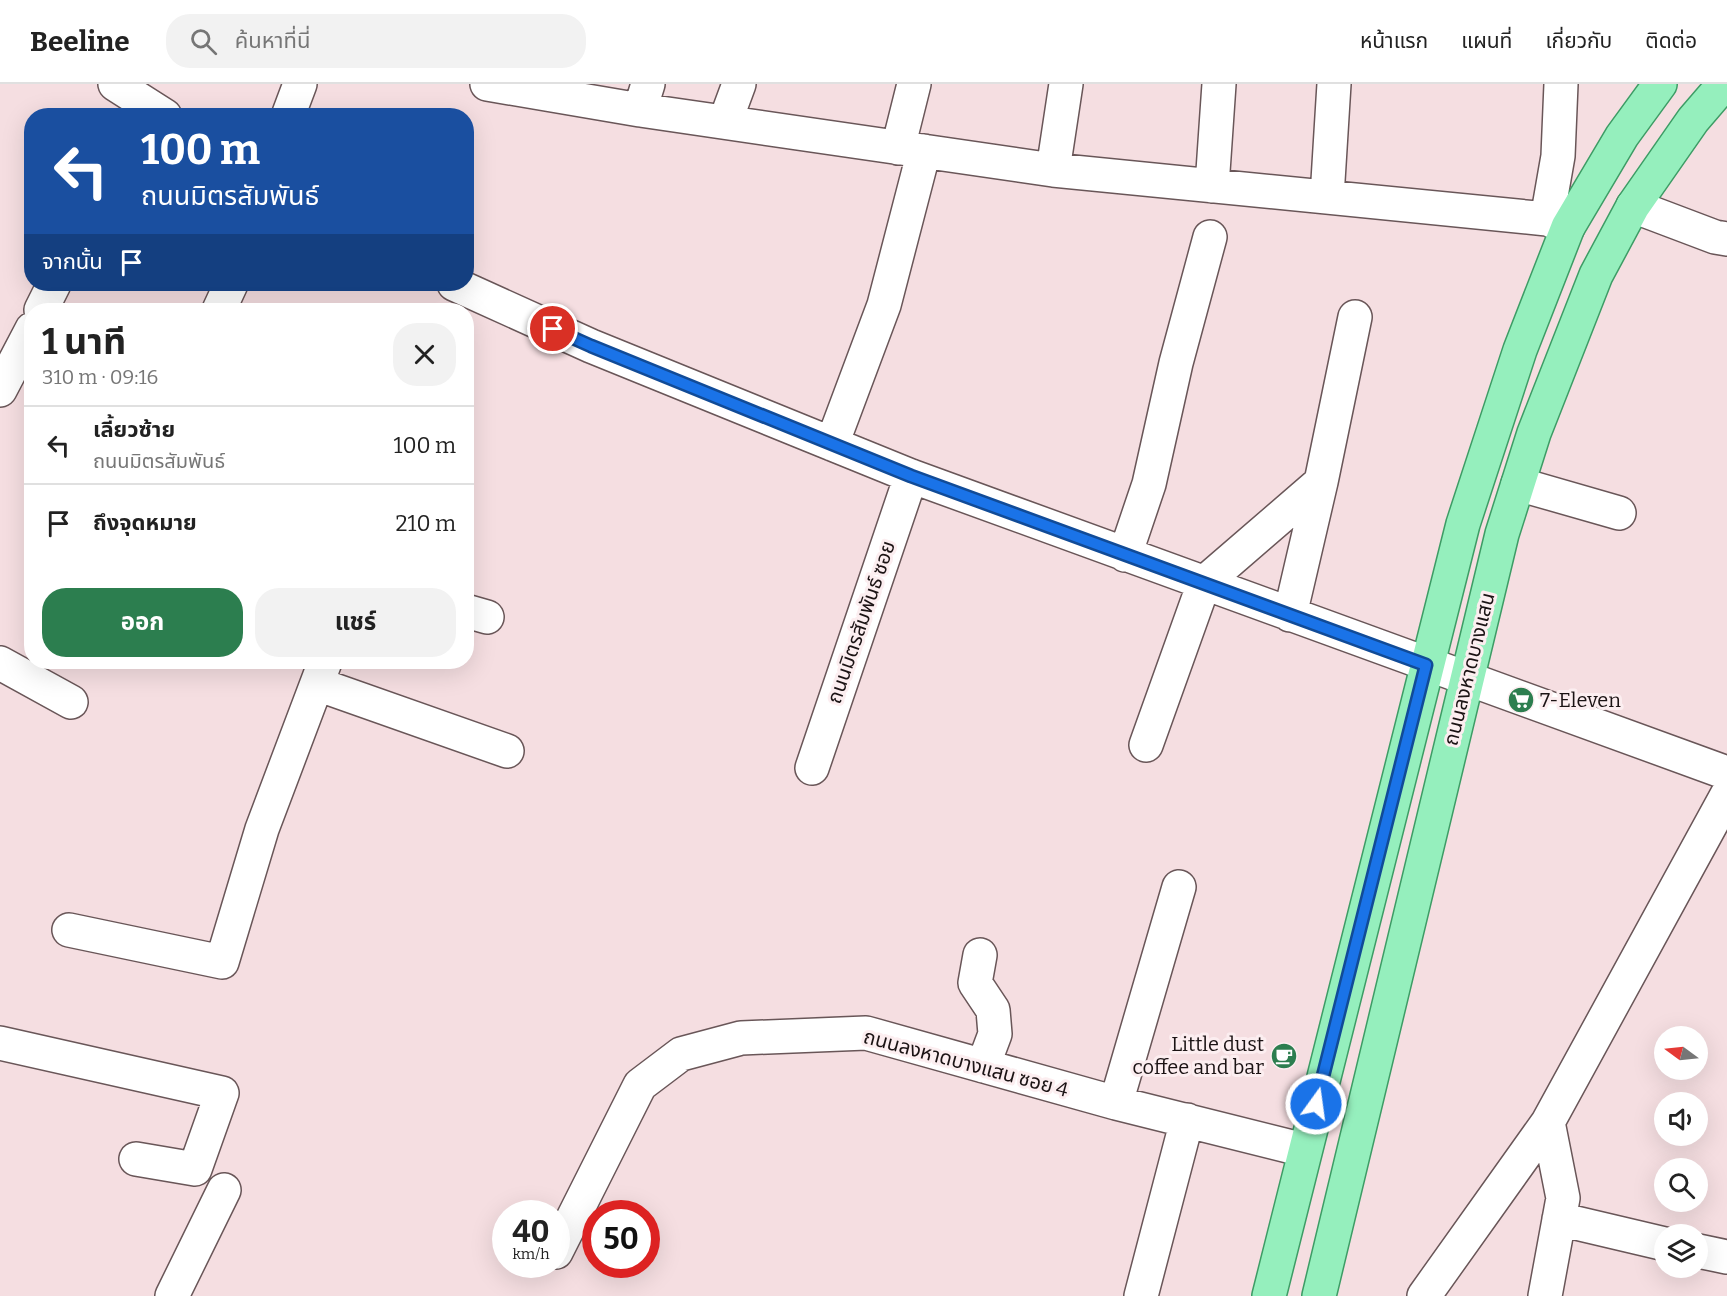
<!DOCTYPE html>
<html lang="th">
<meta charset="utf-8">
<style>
body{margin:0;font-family:Bitter,"Noto Sans Thai",serif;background:#f2f2f2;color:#222;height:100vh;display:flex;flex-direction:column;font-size:22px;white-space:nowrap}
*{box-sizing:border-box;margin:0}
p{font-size:20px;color:#767676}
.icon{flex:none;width:33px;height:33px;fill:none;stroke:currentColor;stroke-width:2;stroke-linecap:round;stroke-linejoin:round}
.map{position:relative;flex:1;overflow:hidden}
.drawer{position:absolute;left:24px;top:219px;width:450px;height:366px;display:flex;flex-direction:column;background:#fff;border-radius:24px;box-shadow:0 6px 24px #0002}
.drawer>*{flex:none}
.banner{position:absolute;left:24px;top:24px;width:450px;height:183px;border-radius:24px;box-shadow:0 6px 24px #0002;background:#1a4fa0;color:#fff;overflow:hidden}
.needle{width:39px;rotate:285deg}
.fabs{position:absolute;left:1654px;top:942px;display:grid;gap:12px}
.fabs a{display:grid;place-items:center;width:54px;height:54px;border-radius:50%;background:#fff;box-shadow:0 6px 24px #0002;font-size:30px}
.speed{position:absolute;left:492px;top:1116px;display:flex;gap:12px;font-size:30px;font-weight:700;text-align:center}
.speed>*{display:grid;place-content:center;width:78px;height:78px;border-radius:50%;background:#fff;box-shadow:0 6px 24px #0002;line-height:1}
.speed small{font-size:15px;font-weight:400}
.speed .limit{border:9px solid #d22;background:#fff;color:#111}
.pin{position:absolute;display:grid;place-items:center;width:51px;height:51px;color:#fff;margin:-26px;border:3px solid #fff;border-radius:50%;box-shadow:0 2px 6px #0007}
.me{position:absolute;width:66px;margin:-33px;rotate:14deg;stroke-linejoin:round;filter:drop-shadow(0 0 4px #0008)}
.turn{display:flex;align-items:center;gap:21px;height:126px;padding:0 18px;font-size:27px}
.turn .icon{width:78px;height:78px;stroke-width:2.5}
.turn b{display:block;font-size:42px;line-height:51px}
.then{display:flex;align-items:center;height:57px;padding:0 18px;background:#0003;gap:12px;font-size:22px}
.round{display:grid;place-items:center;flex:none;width:63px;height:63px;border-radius:24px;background:#f2f2f2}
.headline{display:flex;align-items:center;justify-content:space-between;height:102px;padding:0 18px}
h1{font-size:36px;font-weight:700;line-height:45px}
.button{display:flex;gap:12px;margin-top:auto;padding:12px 18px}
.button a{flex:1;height:69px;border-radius:24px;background:#2c7e4f;color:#fff;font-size:24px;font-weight:700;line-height:69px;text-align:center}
.button a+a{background:#f2f2f2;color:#222}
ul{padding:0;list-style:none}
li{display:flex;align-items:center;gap:18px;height:78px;padding:0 18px;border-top:2px solid #e0e0e0}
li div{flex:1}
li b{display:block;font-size:22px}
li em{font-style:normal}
header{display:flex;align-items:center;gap:36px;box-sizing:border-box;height:84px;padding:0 30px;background:#fff;border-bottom:2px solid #e0e0e0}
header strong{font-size:28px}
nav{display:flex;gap:33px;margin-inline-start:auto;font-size:21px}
.search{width:420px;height:54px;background:#f2f2f2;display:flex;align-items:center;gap:15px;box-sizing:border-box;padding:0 21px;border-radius:24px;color:#767676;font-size:22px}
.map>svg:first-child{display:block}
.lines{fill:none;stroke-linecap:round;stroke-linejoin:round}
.minor-casing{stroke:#695658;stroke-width:36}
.major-casing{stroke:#3d9c65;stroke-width:36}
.minor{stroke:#fff;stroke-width:33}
.major{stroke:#95efbd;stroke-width:33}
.route-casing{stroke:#114b97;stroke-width:15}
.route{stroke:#1a73e8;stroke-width:10}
.labels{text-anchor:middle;stroke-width:6;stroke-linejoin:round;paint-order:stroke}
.street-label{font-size:20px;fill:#1b1314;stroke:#fceef0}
.poi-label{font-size:20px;fill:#1b1314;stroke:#fceef0;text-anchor:start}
</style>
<header>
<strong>Beeline</strong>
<div class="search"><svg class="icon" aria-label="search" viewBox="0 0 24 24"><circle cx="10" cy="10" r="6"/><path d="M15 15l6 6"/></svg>ค้นหาที่นี่</div>
<nav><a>หน้าแรก</a><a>แผนที่</a><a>เกี่ยวกับ</a><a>ติดต่อ</a></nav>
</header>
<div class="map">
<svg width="1727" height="1212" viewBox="0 0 1727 1212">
<rect width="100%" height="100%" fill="#f5dee1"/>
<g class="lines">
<defs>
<path id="minor" d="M115,0L165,32
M487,0L640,26L1053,86L1547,135L1568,143
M640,26L648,0
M288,32L300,0
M725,38L739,0
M898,64L914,0
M1053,86L1066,0
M1212,102L1219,0
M1327,113L1334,0
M1633,122L1715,153L1727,155
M1547,135L1558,72L1561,0
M454,200L591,262L911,392L1727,689
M41,226L54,200
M219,226L231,200
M0,306L32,245
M832,360L884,221L924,67
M1518,400L1619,429
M1125,471L1149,400L1176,279L1210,153
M466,527L487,533
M1290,531L1321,398L1355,233
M0,579L71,618
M317,600L507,667
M1146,661L1204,499L1321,398
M812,684L911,392
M69,846L222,878L262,745L325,578
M980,871L975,899L993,926L995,950L983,982
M0,959L222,1009L195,1085L136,1075
M1116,1019L1179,803
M1559,1135L1665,1160
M1698,1167L1727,1173
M556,1168L640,1001L681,970L741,954L866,949L1116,1019L1304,1066
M172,1212L224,1106
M1141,1212L1187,1036
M1424,1212L1548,1038L1727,711
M1545,1212L1563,1114L1548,1038"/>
<path id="major" d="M1269,1212L1463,440L1520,266L1568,143L1622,52L1660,0
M1319,1212L1502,450L1534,349L1596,191L1633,122L1693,36L1724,0"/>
</defs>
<use href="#minor" class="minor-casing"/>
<use href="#major" class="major-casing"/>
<use href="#minor" class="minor"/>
<use href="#major" class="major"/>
</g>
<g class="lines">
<defs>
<path id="route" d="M553,245L591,262L911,392L1426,581L1316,1020"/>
</defs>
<use href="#route" class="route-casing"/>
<use href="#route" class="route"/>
</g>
<defs>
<symbol id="supermarket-disc" viewBox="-11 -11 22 22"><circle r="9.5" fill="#2c7e4f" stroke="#fceef0"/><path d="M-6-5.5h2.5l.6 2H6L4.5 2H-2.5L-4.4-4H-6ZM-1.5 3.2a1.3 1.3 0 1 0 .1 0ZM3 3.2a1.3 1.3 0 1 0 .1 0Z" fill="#fff"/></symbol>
<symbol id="cafe-disc" viewBox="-11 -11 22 22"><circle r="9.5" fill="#2c7e4f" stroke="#fceef0"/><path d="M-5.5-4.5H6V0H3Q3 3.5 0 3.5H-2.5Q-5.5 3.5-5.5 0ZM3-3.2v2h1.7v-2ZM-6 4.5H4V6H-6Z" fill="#fff"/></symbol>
</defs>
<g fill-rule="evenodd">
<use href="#supermarket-disc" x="1506" y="601" width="30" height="30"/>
<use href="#cafe-disc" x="1269" y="957" width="30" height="30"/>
</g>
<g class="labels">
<g class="street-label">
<text transform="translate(861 538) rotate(-71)" y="7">ถนนมิตรสัมพันธ์ ซอย</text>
<text transform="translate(1469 585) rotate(-76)" y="7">ถนนลงหาดบางแสน</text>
<text transform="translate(966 979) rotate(15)" y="7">ถนนลงหาดบางแสน ซอย 4</text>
</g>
<g class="poi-label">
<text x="1540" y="623">7-Eleven</text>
<text x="1264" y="967" text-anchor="end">Little dust<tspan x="1264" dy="23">coffee and bar</tspan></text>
</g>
</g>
</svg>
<div class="fabs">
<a><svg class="needle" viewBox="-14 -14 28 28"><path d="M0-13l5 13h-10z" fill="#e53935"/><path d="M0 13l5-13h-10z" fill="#767676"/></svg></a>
<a><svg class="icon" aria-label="sound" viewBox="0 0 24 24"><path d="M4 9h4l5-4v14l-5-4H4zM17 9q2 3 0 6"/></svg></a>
<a><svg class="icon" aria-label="search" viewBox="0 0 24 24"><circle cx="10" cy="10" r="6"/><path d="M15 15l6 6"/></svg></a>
<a><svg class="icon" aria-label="layers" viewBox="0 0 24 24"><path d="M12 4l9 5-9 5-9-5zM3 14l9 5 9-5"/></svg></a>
</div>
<div class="speed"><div>40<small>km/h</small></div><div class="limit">50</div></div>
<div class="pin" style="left:553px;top:245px;background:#d93025"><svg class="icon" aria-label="arrive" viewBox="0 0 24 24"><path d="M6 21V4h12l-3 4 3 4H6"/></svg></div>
<svg class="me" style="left:1316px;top:1020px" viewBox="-20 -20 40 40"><circle r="17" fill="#1a73e8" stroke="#fff" stroke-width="3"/><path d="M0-11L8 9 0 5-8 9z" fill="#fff"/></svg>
<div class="banner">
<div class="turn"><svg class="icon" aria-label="left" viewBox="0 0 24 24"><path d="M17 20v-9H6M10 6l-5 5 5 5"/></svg><div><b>100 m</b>ถนนมิตรสัมพันธ์</div></div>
<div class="then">จากนั้น<svg class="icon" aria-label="arrive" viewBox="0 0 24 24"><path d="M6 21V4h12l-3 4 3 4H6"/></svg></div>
</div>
<section class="drawer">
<div class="headline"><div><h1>1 นาที</h1><p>310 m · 09:16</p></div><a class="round"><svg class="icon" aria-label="close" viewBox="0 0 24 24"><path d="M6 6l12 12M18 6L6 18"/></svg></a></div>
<ul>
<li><svg class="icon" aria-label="left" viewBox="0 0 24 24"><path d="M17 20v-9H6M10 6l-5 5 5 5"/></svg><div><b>เลี้ยวซ้าย</b><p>ถนนมิตรสัมพันธ์</p></div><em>100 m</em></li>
<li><svg class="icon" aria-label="arrive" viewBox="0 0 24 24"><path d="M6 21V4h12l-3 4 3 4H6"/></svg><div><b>ถึงจุดหมาย</b></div><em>210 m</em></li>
</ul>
<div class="button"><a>ออก</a><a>แชร์</a></div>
</section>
</div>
